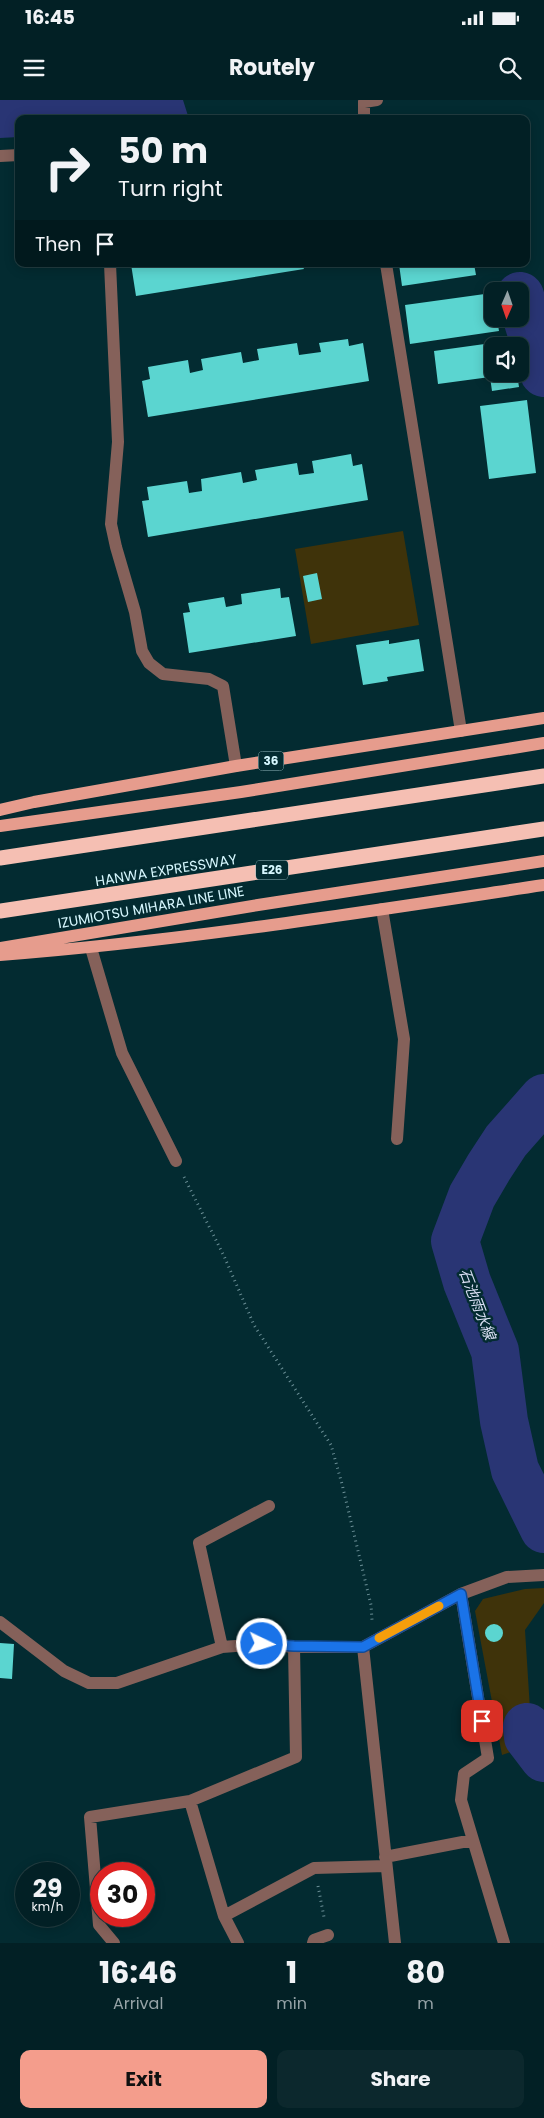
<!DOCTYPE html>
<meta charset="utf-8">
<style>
body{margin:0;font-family:Poppins,"Noto Sans JP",sans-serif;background:#0c282d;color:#f1f3f6;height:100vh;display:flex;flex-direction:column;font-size:19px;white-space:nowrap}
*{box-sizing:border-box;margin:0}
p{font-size:16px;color:#96a3a7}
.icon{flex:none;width:28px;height:28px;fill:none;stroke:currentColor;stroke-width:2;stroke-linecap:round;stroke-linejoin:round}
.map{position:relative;height:1843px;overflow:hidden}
.panel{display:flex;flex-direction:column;background:#022025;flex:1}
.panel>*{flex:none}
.hud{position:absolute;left:15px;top:15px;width:515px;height:152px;border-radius:10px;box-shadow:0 2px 12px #0003,0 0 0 1px #233e42;background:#022025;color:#f1f3f6;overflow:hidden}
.needle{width:32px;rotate:182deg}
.buttons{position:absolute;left:484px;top:182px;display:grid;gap:10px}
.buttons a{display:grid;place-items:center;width:45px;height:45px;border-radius:10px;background:#022025;box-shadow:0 2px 12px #0003,0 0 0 1px #233e42;font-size:25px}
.speed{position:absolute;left:15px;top:1762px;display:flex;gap:10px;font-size:25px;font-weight:700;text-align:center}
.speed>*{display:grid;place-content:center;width:65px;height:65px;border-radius:50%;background:#022025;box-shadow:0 2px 12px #0003,0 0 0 1px #233e42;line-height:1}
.speed small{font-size:12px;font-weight:400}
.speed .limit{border:8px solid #d22;background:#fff;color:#111}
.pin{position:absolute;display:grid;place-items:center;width:42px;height:42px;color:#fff;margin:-21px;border-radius:10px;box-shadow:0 2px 8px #0006}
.me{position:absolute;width:55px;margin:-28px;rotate:94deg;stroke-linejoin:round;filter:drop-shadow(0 0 4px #0008)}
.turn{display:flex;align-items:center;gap:18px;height:105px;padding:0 20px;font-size:22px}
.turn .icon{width:65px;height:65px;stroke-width:2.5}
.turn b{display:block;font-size:35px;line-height:42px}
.then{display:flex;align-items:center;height:48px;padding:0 20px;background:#0003;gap:10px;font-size:19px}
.eta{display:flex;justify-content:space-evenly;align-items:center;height:85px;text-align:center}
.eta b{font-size:30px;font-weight:700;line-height:35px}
.cta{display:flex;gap:10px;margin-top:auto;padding:10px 20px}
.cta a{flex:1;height:58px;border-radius:10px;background:#f49d8c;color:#111;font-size:20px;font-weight:700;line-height:58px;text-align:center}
.cta a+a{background:#0c282d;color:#f1f3f6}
.status{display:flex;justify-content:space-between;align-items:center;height:35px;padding:0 25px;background:#022025;direction:ltr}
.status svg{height:14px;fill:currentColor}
header{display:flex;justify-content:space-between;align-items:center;height:65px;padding:0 20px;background:#022025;font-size:22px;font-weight:700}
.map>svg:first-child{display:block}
.green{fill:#3f330a}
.water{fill:#293574}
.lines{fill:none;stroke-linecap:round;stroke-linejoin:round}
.river{stroke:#293574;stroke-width:48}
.building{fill:#5bd5d0}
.path{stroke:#6b8f96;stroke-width:3;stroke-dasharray:1 4;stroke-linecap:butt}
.minor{stroke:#85615a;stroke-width:12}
.major{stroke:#e69c8d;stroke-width:12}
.highway{stroke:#f5bfb3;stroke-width:15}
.route-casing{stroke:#114b97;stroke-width:12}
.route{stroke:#1a73e8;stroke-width:9}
.slow{stroke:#f59e0b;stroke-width:9}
.labels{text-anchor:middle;stroke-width:5;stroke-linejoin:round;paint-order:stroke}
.shield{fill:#032b31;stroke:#97bac0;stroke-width:1}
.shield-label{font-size:12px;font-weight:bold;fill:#d6f7fe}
.street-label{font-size:14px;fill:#d6f7fe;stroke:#032b31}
.water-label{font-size:15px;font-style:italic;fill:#d8def2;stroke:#032b31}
</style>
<div class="status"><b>16:45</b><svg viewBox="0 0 49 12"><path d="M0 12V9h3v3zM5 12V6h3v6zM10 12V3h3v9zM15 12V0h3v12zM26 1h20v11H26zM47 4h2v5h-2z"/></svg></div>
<header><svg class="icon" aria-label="menu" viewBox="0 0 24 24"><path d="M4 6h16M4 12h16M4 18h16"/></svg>Routely<svg class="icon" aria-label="search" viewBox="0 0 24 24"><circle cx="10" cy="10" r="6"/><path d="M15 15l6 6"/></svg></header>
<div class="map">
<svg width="544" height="1843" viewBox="0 0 544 1843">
<rect width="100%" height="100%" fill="#032b31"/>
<path class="green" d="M403,431L419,525L311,544L295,449Z
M544,1488V1503L525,1530L531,1625L518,1627L519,1649L502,1655L475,1511L483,1499L525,1489Z"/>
<path class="water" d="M0,0H183L189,19H19V37L0,38Z"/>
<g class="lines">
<path class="river" d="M520,196L544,273
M544,998L506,1041L489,1067L472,1096L455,1141L467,1182L495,1251L504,1321L515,1370L544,1429
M527,1627L528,1637L544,1658"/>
</g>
<path class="building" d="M131,164H314L315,165L303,167L304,169L136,196Z
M399,164H474L476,175L402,186Z
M492,193V219H497L499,231L410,244L405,205Z
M348,239L349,246L363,243L369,281L148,317L142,281L150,279L148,267L188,260L190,273L203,270L201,259L241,252L243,263L259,260L257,249L297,243L299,255L321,252L319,243Z
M513,240L514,246H492V274H517L519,287L492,291L490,277L438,284L434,251Z
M527,300L536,373L489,379L480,306Z
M351,354L353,366L362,364L368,400L148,437L142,401L149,400L147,387L187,381L189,393L202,391L201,379L241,372L243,383L257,380L255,370L297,363L299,375L314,373L312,361Z
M317,473L322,499L308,502L303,476Z
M280,488L281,498L289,497L296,536L189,553L183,513L190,512L188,503L224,497L226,507L242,504L241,494Z
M419,539L424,571L387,577L388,581L363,585L356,545L389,540V544Z
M485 1533a9 9 0 1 1 18 0a9 9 0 1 1-18 0Z
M0,1543L14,1544L12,1579L0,1578Z"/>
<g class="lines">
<path class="path" d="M184,1077L224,1156L254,1225L331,1345L342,1384L371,1505L372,1520
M318,1786L324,1817"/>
<path class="minor" d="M364,19V2L377,0
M0,56L19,55
M110,164L118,342L111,424L116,447L135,512L142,551L149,563L163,574L209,579L223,586L236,666
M386,164L461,631
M382,809L404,939L397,1039
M91,848L122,953L176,1061
M461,1494L488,1658L464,1674L461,1700L504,1843
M0,1522L64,1571L89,1583H117L222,1547L263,1544L294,1547H363L461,1494L507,1477L544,1475
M222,1547L199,1443L269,1406
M363,1547L395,1843
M190,1701L224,1816L238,1843
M385,1757L473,1740
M224,1816L314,1768L386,1766
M114,1843L99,1825L90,1717L190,1701L296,1657L294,1547
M313,1843L314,1840L328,1835"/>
<path class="major" d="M0,710L34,702L236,666L544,618
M0,726L241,692L544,643
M0,848L258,805L544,761
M0,855C183,841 363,812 544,785"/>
<path class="highway" d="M0,758L544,676
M0,811L544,729"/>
</g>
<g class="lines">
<defs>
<path id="route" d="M262,1544L294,1546L363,1547L461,1494L482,1621"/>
</defs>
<use href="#route" class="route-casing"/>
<use href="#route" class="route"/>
<path class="slow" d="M379,1538L439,1506"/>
</g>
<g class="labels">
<g class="shield">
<rect x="258.5" y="651.5" width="25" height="19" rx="4"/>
<rect x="256" y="760.5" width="32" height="19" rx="4"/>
</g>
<g class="shield-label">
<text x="271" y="665">36</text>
<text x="272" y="774">E26</text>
</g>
<g class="street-label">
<text transform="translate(166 770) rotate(-9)" y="5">HANWA EXPRESSWAY</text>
<text transform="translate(151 807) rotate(-10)" y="5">IZUMIOTSU MIHARA LINE LINE</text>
</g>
<g class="water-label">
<text transform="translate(477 1204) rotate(69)" y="5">石池雨水線</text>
</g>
</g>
</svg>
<div class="buttons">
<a><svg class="needle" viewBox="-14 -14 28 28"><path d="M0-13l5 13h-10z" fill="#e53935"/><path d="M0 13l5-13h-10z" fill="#96a3a7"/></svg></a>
<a><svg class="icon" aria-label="sound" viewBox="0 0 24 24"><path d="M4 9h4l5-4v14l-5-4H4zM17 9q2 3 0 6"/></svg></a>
</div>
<div class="speed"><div>29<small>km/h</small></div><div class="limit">30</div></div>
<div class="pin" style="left:482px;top:1621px;background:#d93025"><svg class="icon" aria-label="arrive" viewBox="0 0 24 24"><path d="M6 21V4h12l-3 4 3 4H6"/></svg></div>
<svg class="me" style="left:262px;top:1544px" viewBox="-20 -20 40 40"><circle r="17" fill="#1a73e8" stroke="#fff" stroke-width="3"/><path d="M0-11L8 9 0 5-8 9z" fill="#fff"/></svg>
<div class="hud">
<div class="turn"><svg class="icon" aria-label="right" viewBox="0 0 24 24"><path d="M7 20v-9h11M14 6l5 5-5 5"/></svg><div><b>50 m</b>Turn right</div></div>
<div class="then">Then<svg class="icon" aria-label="arrive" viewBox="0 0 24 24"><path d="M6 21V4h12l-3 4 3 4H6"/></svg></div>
</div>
</div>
<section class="panel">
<div class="eta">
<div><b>16:46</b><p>Arrival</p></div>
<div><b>1</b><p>min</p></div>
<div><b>80</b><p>m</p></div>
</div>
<div class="cta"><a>Exit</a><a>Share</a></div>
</section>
